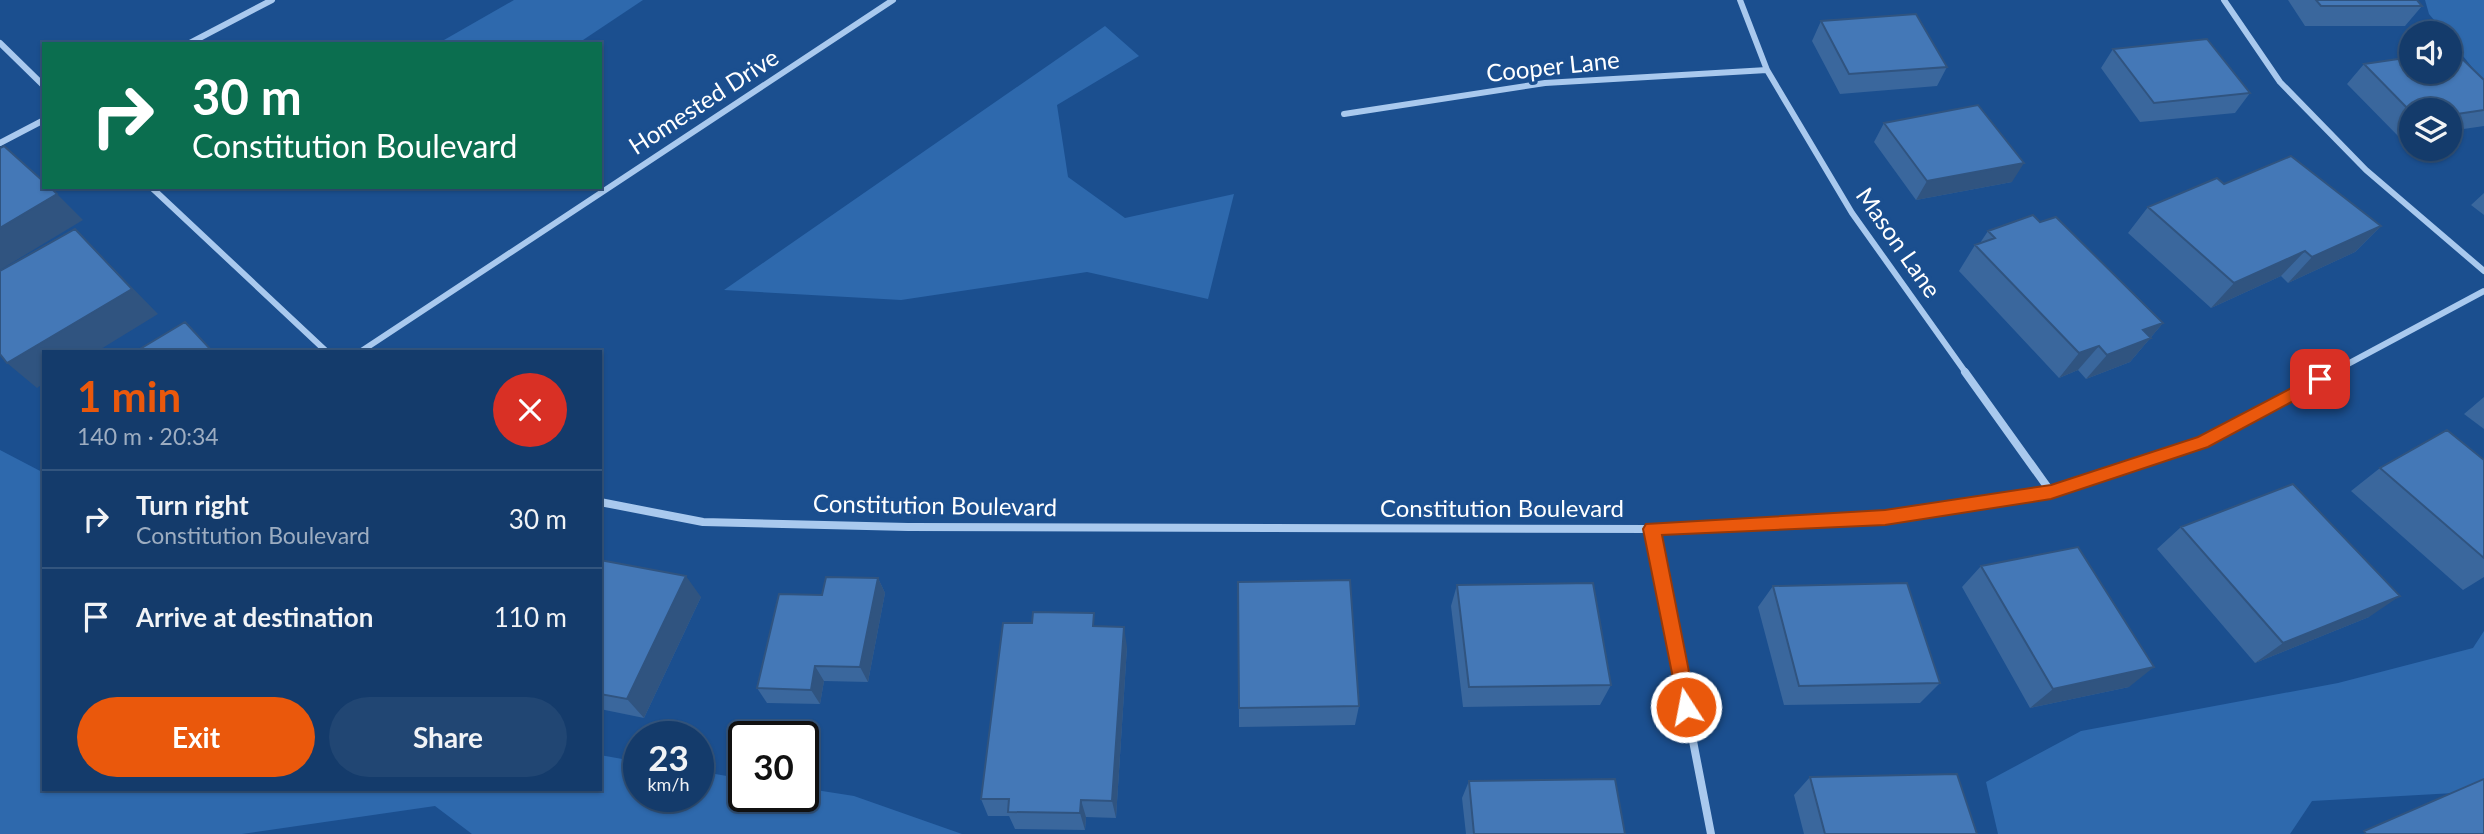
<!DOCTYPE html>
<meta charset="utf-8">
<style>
body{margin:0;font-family:Lato,sans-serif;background:#214673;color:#f1f3f6;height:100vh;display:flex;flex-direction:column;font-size:26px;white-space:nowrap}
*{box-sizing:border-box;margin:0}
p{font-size:23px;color:#9dadc1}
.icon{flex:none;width:38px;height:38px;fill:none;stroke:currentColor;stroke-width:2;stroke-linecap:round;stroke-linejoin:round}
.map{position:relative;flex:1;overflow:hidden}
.sheet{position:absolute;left:42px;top:350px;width:560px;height:441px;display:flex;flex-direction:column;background:#143b6b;border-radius:0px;box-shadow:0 2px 5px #0004,0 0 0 2px #33557e}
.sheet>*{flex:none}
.top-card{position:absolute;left:42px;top:42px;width:560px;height:147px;border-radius:0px;box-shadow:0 2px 5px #0004,0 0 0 2px #33557e;background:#0b6e4f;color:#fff;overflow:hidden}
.buttons{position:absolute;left:2399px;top:21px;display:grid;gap:14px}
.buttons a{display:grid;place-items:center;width:63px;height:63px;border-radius:50%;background:#143b6b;box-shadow:0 2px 5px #0004,0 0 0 2px #33557e;font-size:35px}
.speed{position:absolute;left:623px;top:721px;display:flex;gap:14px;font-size:35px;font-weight:700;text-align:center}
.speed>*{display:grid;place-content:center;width:91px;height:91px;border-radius:50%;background:#143b6b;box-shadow:0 2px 5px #0004,0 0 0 2px #33557e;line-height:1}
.speed small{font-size:18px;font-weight:400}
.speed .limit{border:4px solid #111;border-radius:10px;background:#fff;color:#111}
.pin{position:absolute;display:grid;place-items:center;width:60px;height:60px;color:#fff;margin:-30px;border-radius:14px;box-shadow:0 4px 10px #0006}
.me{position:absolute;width:77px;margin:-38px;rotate:349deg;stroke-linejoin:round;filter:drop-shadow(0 0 5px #0008)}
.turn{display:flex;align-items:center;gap:24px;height:147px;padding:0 35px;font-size:32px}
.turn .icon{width:91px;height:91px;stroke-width:2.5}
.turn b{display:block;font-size:49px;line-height:60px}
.round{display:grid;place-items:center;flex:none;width:74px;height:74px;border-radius:37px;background:#214673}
.head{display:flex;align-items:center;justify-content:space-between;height:119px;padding:0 35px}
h1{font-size:42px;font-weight:700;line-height:52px;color:#ea580c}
.primary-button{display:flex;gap:14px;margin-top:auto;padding:14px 35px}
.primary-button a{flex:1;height:80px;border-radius:42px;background:#ea580c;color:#fff;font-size:28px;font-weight:700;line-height:80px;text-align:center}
.primary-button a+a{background:#214673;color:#f1f3f6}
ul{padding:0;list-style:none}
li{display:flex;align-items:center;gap:21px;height:98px;padding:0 35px;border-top:2px solid #33557e}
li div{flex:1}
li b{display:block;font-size:26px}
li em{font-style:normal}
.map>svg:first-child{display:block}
.green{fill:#2e69ad}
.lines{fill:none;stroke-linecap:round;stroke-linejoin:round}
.minor-far1{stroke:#a9c9ee;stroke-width:6}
.minor{stroke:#a9c9ee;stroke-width:8}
.wall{fill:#3a679d}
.shaded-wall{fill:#305480}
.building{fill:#4478b7;stroke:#305480;stroke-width:2}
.route{fill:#ea580c;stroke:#983908;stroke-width:2}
.labels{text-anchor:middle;stroke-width:7;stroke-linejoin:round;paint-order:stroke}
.street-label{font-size:24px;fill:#fff;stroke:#1b4f8f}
</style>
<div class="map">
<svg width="2484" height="834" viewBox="0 0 2484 834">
<rect width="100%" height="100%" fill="#1b4f8f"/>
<path class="green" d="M514,0H643L577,44H437Z
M2425,0H2484V82L2450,40V33H2445L2429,14Z
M1105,26L1139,56L1057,105L1068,177L1125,218L1234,194L1208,299L1087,272L901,300L724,290Z
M0,450L44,473V789H600V755L639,762V796H698V771L744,779V796H803V788L854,796L962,834H472L435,806L242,834H0Z
M2484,631V795L2472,792L2312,801L2290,834H1998L1986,782L2081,731L2338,683L2473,648Z"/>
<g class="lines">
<path class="minor-far1" d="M1740,0L1767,70L1852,213L1966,373
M2224,0L2280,82L2366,170L2484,271
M0,43L44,86
M188,44L272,0
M1344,114L1545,83L1767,70
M0,143L44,120
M151,187L327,352
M360,352L893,0
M2331,373L2484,291"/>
<path class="minor" d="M1965,372L2051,492
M600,502L703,522L908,527L1652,529L1885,518L2051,492L2203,442L2334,372
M1652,529L1711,834"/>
</g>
<path class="wall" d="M2288,0H2417L2422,6L2405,26H2305Z
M1821,21L1947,67L1937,86L1840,94L1812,41Z
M2113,49L2250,93L2235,113L2140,122L2101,68Z
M2364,64L2484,80V126L2450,131V110H2412V137L2400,138L2347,84Z
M1884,123L2012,182L1916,200L1874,142Z
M2224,184L2381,226L2355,252L2288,283L2281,276L2211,308L2128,233L2148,207Z
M2484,193V215L2471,205Z
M2040,222L2163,323L2130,362L2086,379L2078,370L2059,378L1959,271L1975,245L1980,243L1988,231Z
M2484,397V429L2464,414Z
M2484,460V577L2463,590L2351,491L2380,468Z
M2181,527L2369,617L2255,663L2157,549Z
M600,560L701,597L644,718L600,709Z
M1981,566L2129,687L2030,708L1962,587Z
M878,578L885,593L868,682L824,681L820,704L767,703L757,688L822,595Z
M1238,582L1359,706L1355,725L1239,727Z
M1457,585L1611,685L1600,705L1463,707L1451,606Z
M1773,586L1940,683L1920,703L1784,705L1758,607Z
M1096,626L1127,647L1116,818L1086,817L1085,830L1015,829L1009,816H988L981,799Z
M1810,777L1977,834H1804L1794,795Z
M1469,781L1625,834H1466L1462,798Z"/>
<path class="shaded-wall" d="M2024,163L2012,182L1916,200L1927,181Z
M57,194L83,220L0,270V228Z
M2381,226L2355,252L2288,283L2312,257Z
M75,229L158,314L96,352H44V383L37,388L7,363Z
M2305,251L2281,276L2211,308L2234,283Z
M2163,323L2130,362L2086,379L2107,355L2143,330Z
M2099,346L2078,370L2059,378L2079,353Z
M686,576L701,597L644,718L627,699Z
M878,578L885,593L868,682L860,667Z
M2400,596L2369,617L2255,663L2283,643Z
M1124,627L1127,647L1116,818L1112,801Z
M815,666L824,681L820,704L811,690Z
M2154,667L2129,687L2030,708L2053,689Z
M1081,800L1086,817L1085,830L1080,813Z"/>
<path class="building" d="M2316,0H2417L2422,6H2321Z
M1916,14L1947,67L1849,74L1821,21Z
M2207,39L2250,93L2154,103L2113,49Z
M2454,51L2484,80V110L2450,115V110H2412V113L2364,64L2412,57V72H2450V52Z
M1978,105L2024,163L1927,181L1884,123Z
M4,146L44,182V187H50L57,194L0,228V148Z
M2291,156L2381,226L2312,257L2305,251L2234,283L2148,207L2217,178L2224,184Z
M2033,215L2040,222L2056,217L2163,323L2143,330L2151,338L2107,355L2099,346L2079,353L1975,245L1995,238L1988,231Z
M75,229L132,289L7,363L0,354V271Z
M185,322L213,352H135Z
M2447,430L2484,460V558L2380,468Z
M2293,484L2400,596L2283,643L2181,527Z
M2078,547L2154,667L2053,689L1981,566Z
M600,560L686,576L627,699L600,694Z
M826,577L878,578L860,667L815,666L811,690L757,688L779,594L822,595Z
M1350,580L1359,706L1239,708L1238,582Z
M1593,583L1611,685L1469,687L1457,585Z
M1907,583L1940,683L1799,686L1773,586Z
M1033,612L1094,613L1093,626L1124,627L1112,801L1081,800L1080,813L1008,812L1009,799H981L1003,623H1032Z
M1957,774L1977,834H1825L1810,777Z
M1615,779L1625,834H1474L1469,781Z
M2484,779V834H2366L2364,831Z"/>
<path class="route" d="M2320,373L2328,379L2325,384L2208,447L2051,499L1885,525L1662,535L1696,707L1693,713L1686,715L1680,713L1643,529L1646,524L1885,510L2051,485L2198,437Z"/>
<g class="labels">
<g class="street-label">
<text transform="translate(1553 67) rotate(-6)" y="8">Cooper Lane</text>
<text transform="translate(704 102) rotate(-33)" y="8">Homested Drive</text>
<text transform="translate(1898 243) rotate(55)" y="8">Mason Lane</text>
<text transform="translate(935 506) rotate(1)" y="8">Constitution Boulevard</text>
<text x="1502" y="517">Constitution Boulevard</text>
</g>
</g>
</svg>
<div class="buttons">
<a><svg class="icon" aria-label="sound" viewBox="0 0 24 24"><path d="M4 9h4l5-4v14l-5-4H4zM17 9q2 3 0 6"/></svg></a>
<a><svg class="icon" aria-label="layers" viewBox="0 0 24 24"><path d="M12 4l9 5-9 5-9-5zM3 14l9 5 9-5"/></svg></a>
</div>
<div class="speed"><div>23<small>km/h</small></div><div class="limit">30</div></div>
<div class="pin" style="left:2320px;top:379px;background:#d93025"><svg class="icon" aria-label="arrive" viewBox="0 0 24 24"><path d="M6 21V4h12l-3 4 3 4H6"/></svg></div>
<svg class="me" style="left:1686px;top:707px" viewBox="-20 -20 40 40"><circle r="17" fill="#ea580c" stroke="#fff" stroke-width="3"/><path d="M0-11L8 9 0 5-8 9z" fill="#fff"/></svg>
<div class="top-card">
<div class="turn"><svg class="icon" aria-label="right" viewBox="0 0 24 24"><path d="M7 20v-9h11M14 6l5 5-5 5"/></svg><div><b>30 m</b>Constitution Boulevard</div></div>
</div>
<section class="sheet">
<div class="head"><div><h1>1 min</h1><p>140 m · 20:34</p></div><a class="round" style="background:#d93025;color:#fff"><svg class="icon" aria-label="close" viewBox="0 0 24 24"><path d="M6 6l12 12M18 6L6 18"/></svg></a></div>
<ul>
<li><svg class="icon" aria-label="right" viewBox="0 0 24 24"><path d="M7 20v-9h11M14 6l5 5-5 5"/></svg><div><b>Turn right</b><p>Constitution Boulevard</p></div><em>30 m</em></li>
<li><svg class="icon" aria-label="arrive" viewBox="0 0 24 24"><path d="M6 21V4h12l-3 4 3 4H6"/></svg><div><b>Arrive at destination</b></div><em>110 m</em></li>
</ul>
<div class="primary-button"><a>Exit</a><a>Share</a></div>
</section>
</div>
